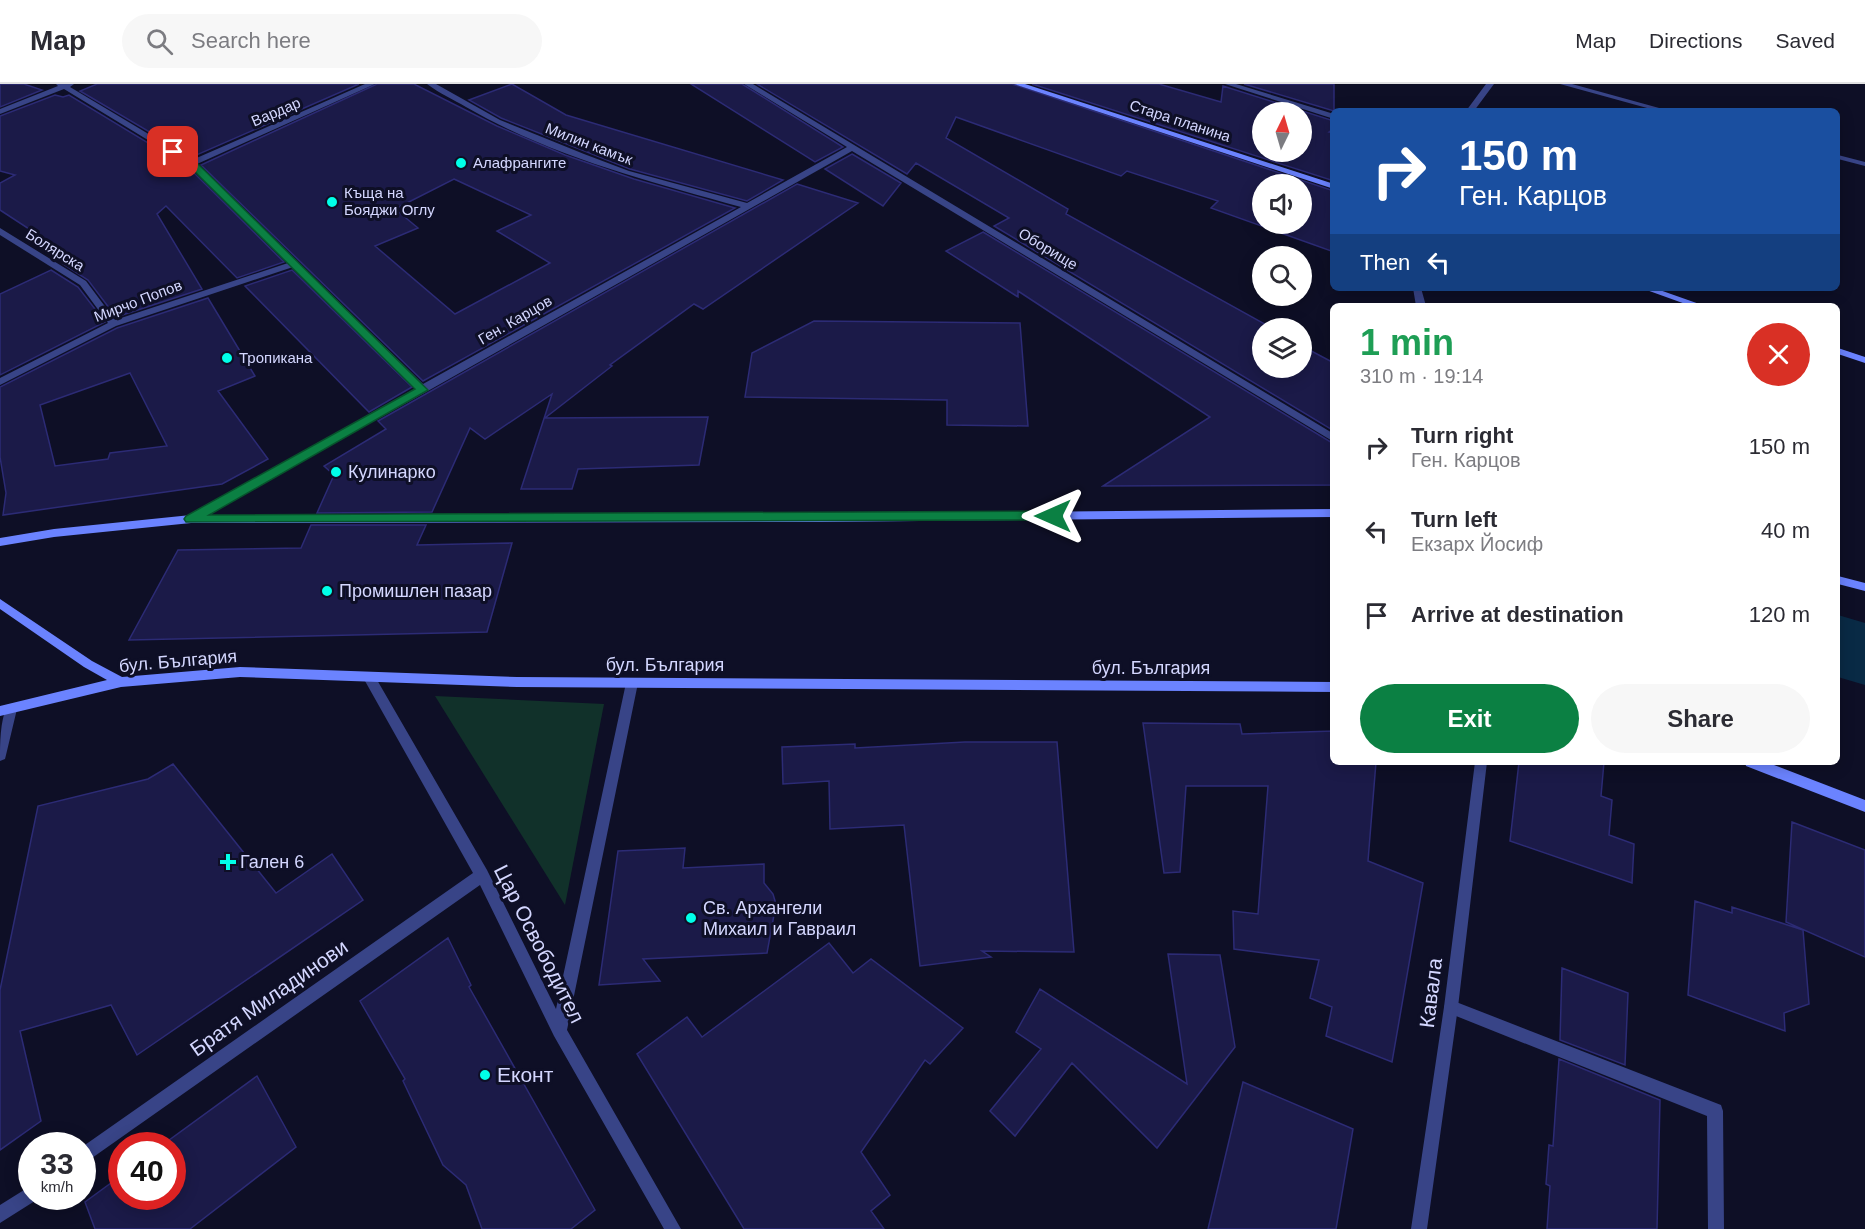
<!DOCTYPE html>
<meta charset="utf-8">
<style>
body{margin:0;font-family:Arial,sans-serif;background:#f7f7f7;color:#2b2b33;height:100vh;display:flex;flex-direction:column;font-size:22px;white-space:nowrap}
*{box-sizing:border-box;margin:0}
p{font-size:20px;color:#7c7c81}
.icon{flex:none;width:33px;height:33px;fill:none;stroke:currentColor;stroke-width:2;stroke-linecap:round;stroke-linejoin:round}
.map{position:relative;flex:1;overflow:hidden}
.side{position:absolute;left:1330px;top:219px;width:510px;height:462px;display:flex;flex-direction:column;background:#fff;border-radius:9px;box-shadow:0 3px 15px #0003}
.side>*{flex:none}
.top-card{position:absolute;left:1330px;top:24px;width:510px;height:183px;border-radius:9px;box-shadow:0 3px 15px #0003;background:#1a4fa0;color:#fff;overflow:hidden}
.needle{width:39px;rotate:5deg}
.buttons{position:absolute;left:1252px;top:18px;display:grid;gap:12px}
.buttons a{display:grid;place-items:center;width:60px;height:60px;border-radius:50%;background:#fff;box-shadow:0 3px 15px #0003;font-size:30px}
.speed{position:absolute;left:18px;top:1048px;display:flex;gap:12px;font-size:30px;font-weight:700;text-align:center}
.speed>*{display:grid;place-content:center;width:78px;height:78px;border-radius:50%;background:#fff;box-shadow:0 3px 15px #0003;line-height:1}
.speed small{font-size:15px;font-weight:400}
.speed .limit{border:9px solid #d22;background:#fff;color:#111}
.pin{position:absolute;display:grid;place-items:center;width:51px;height:51px;color:#fff;margin:-26px;border-radius:12px;box-shadow:0 3px 9px #0006}
.me{position:absolute;width:66px;margin:-33px;rotate:270deg;stroke-linejoin:round;filter:drop-shadow(0 0 4px #0008)}
.turn{display:flex;align-items:center;gap:21px;height:126px;padding:0 30px;font-size:27px}
.turn .icon{width:78px;height:78px;stroke-width:2.5}
.turn b{display:block;font-size:42px;line-height:51px}
.then{display:flex;align-items:center;height:57px;padding:0 30px;background:#0003;gap:12px;font-size:22px}
.round{display:grid;place-items:center;flex:none;width:63px;height:63px;border-radius:32px;background:#f7f7f7}
.headline{display:flex;align-items:center;justify-content:space-between;height:102px;padding:0 30px}
h1{font-size:36px;font-weight:600;line-height:45px;color:#1e9e55}
.cta{display:flex;gap:12px;margin-top:auto;padding:12px 30px}
.cta a{flex:1;height:69px;border-radius:36px;background:#0b8043;color:#fff;font-size:24px;font-weight:600;line-height:69px;text-align:center}
.cta a+a{background:#f7f7f7;color:#2b2b33}
ul{padding:0;list-style:none}
li{display:flex;align-items:center;gap:18px;height:84px;padding:0 30px}
li div{flex:1}
li b{display:block;font-size:22px}
li em{font-style:normal}
header{display:flex;align-items:center;gap:36px;box-sizing:border-box;height:84px;padding:0 30px;background:#fff;border-bottom:2px solid #e1e1e2}
header strong{font-size:28px}
nav{display:flex;gap:33px;margin-inline-start:auto;font-size:21px}
.search{width:420px;height:54px;background:#f7f7f7;display:flex;align-items:center;gap:15px;box-sizing:border-box;padding:0 21px;border-radius:33px;color:#7c7c81;font-size:22px}
.map>svg:first-child{display:block}
.green{fill:#11312a}
.lines{fill:none;stroke-linecap:round;stroke-linejoin:round}
.river{fill:#092a45;fill-rule:evenodd}
.building{fill:#1b1a48;stroke:#2c2b75;stroke-width:1.5;fill-rule:evenodd}
.lane{fill:#384487;fill-rule:evenodd}
.street{fill:#384487;fill-rule:evenodd}
.secondary{fill:#6b83ff;fill-rule:evenodd}
.route{fill:#0b8043;stroke:#07532c;stroke-width:1.5}
.poi-dot{fill:#00ffe9;stroke:#0e0f26;stroke-width:2}
.labels{text-anchor:middle;stroke-width:6;stroke-linejoin:round;paint-order:stroke}
.far-street-label{font-size:15px;fill:#d4d7ff;stroke:#0e0f26}
.far-poi-label{font-size:15px;fill:#d4d7ff;stroke:#0e0f26;text-anchor:start}
.poi-label{font-size:18px;fill:#d4d7ff;stroke:#0e0f26;text-anchor:start}
.street-label{font-size:18px;fill:#d4d7ff;stroke:#0e0f26}
.near-street-label{font-size:21px;fill:#d4d7ff;stroke:#0e0f26}
.near-poi-label{font-size:21px;fill:#d4d7ff;stroke:#0e0f26;text-anchor:start}
</style>
<header>
<strong>Map</strong>
<div class="search"><svg class="icon" aria-label="search" viewBox="0 0 24 24"><circle cx="10" cy="10" r="6"/><path d="M15 15l6 6"/></svg>Search here</div>
<nav><a>Map</a><a>Directions</a><a>Saved</a></nav>
</header>
<div class="map">
<svg width="1865" height="1145" viewBox="0 0 1865 1145">
<rect width="100%" height="100%" fill="#0e0f26"/>
<path class="green" d="M435,612L604,620L565,821Z"/>
<g class="lines">
<path class="river" d="M1838,531L1865,539V601L1838,593Z"/>
</g>
<path class="building" d="M0,0H24L42,6L0,23Z
M97,0H359L192,73L80,7Z
M377,0H414L497,42L565,71L634,95L735,124L423,297L201,81ZM454,95L531,131L497,147L550,179L455,230L375,162L418,144L395,125Z
M512,0L566,31L783,96L747,117L630,85L501,34L469,16Z
M691,0H742L843,63L815,78Z
M757,0H1012L1334,107V168L1211,124L1218,117L1127,87L1121,92L956,33L946,54L1068,125L1066,130L1272,244H1263V284H1302V262L1334,279V347L994,142L1009,134L916,79L907,90ZM1263,100H1302V140H1263Z
M1032,0H1159L1221,18L1223,2L1334,37V44L1329,48L1334,49V97ZM1263,28H1302V68H1263Z
M1244,0H1334V27Z
M55,11L63,13L69,11L188,83L284,178L237,194L166,122L157,130L202,205L116,233L88,196L63,180L75,175L0,126V99L15,91L0,87V32Z
M852,70L901,99L883,122L825,85Z
M797,100L858,119L703,225L694,220L610,281L612,282L545,334L708,333L699,381L578,385L572,405H521L552,310L485,355L470,344L432,428L317,429L334,391L324,382L386,345L378,337Z
M983,148L1334,360V401L1103,402L1210,333L1018,207V213L946,167Z
M51,186L78,203L105,238L0,291V210Z
M292,186L412,303L369,328L245,202Z
M208,214L255,292L218,307L268,375L222,400L3,431L6,409L0,373V303L117,244ZM130,289L167,362L110,369L108,375L55,382L40,321Z
M814,237L1020,239L1028,342L947,341V316L745,313L752,269Z
M311,441H426L417,461L512,459L487,548L129,556L178,466L301,464Z
M1143,639L1240,640L1242,650L1334,647V678H1376L1368,777L1423,799L1392,978L1326,952L1332,923L1310,914L1319,876L1234,865L1233,827L1258,830L1268,702H1186L1180,788L1164,789Z
M965,658H1057L1074,868L982,867L991,873L920,882L904,741L830,745L829,697L783,700L782,663L855,660V664Z
M1519,678H1604L1601,712L1612,716L1609,751L1634,760L1632,799L1510,757Z
M173,680L276,809L332,770L363,816L137,971L111,921L20,947L41,1037L0,1066V906L38,722L148,695Z
M1792,738L1865,766V873L1786,838Z
M685,764L683,784L764,780V799L773,810L776,820L767,869L643,875L660,897L599,901L618,767Z
M1695,817L1732,829V823L1803,846L1809,920L1784,929L1785,947L1688,911Z
M448,854L471,901L469,903L595,1126L571,1145H482L466,1101L443,1081L403,997L405,995L360,917Z
M829,859L853,889L871,875L963,944L930,980L925,976L861,1068L890,1111L871,1127L884,1145H744L637,970L687,933L702,953Z
M1168,870L1220,871L1235,963L1157,1064L1072,979L1015,1052L990,1027L1041,965L1016,948L1040,905L1187,1000Z
M1562,884L1628,909L1625,981L1560,956Z
M1559,975L1660,1016L1657,1145H1547L1550,1102L1546,1100L1549,1061L1553,1062Z
M257,992L296,1063L190,1145H95L85,1118L122,1091V1113H172V1062H161Z
M1243,998L1353,1045L1336,1145H1208Z"/>
<g class="lines">
<path class="lane" d="M1225,0H1236L1334,30V35Z
M1451,916L1721,1021L1723,1027L1724,1145H1708L1707,1032L1446,928L1444,923L1446,918Z"/>
<path class="street" d="M56,0H74L70,3L192,76L365,0H375L197,80L423,300L741,123C647,97 551,72 466,23C454,16 439,9 427,0H436L500,36L584,70L629,87L747,119L847,63L744,0H753L1334,350V358L852,67L426,308L191,439L186,435L187,432L416,304L293,183L116,242L0,301V294L108,239L80,201L0,151V144L86,197L115,236L288,179L189,81L64,5L0,30V25L58,2Z
M1486,0H1494L1474,27H1466Z
M1560,0H1572L1670,27H1658Z
M1838,71L1865,78V82L1838,75Z
M1413,204H1421L1426,222H1416Z
M369,588L373,589L487,786L556,925L626,599L628,595H636L638,599L567,946L681,1145H664L554,952L480,801L82,1081V1063L473,789L365,597L363,593L365,589Z
M11,620L15,621L17,625L6,671L5,675L0,677C0,658 0,639 7,621Z
M1475,678H1487L1458,923L1427,1145H1411L1444,923Z
M32,1101V1113H39L38,1115L0,1139V1121Z"/>
<path class="secondary" d="M1014,0H1025L1334,100V105Z
M1641,204H1654L1705,222H1691Z
M1838,264L1865,273V279L1838,270Z
M1334,425V433L820,438L191,439L54,453L0,462V454L54,445L191,431L820,430Z
M1838,492L1865,499V507L1838,500Z
M0,515L92,577L122,593L240,583L517,593L1334,598V608L517,603L240,593L121,603L0,632V622L107,596L84,583L0,525Z
M1745,678H1766L1865,716V728L1746,682Z"/>
</g>
<path class="route" d="M170,66H176L195,77L428,306L209,431L1053,427L1060,432L1053,436L186,438L184,435L186,432L415,305L188,81L170,70Z"/>
<g class="poi-dot">
<circle cx="461" cy="79" r="6"/>
<circle cx="332" cy="118" r="6"/>
<circle cx="227" cy="274" r="6"/>
<circle cx="336" cy="388" r="6"/>
<circle cx="327" cy="507" r="6"/>
<path d="M225 769h6v6h6v6h-6v6h-6v-6h-6v-6h6z"/>
<circle cx="691" cy="834" r="6"/>
<circle cx="485" cy="991" r="6"/>
</g>
<g class="labels">
<g class="far-street-label">
<text transform="translate(276 28) rotate(-23)" y="5">Вардар</text>
<text transform="translate(1180 37) rotate(18)" y="5">Стара планина</text>
<text transform="translate(589 60) rotate(21)" y="5">Милин камък</text>
<text transform="translate(1048 165) rotate(31)" y="5">Оборище</text>
<text transform="translate(55 166) rotate(32)" y="5">Болярска</text>
<text transform="translate(138 217) rotate(-21)" y="5">Мирчо Попов</text>
<text transform="translate(515 236) rotate(-30)" y="5">Ген. Карцов</text>
</g>
<g class="far-poi-label">
<text x="473" y="84">Алафрангите</text>
<text x="344" y="114">Къща на<tspan x="344" dy="17">Бояджи Оглу</tspan></text>
<text x="239" y="279">Тропикана</text>
</g>
<g class="poi-label">
<text x="348" y="394">Кулинарко</text>
<text x="339" y="513">Промишлен пазар</text>
<text x="240" y="784">Гален 6</text>
<text x="703" y="830">Св. Архангели<tspan x="703" dy="21">Михаил и Гавраил</tspan></text>
</g>
<g class="street-label">
<text transform="translate(178 577) rotate(-5)" y="6">бул. България</text>
<text x="665" y="587">бул. България</text>
<text x="1151" y="590">бул. България</text>
</g>
<g class="near-street-label">
<text transform="translate(539 860) rotate(63)" y="7">Цар Освободител</text>
<text transform="translate(1431 909) rotate(-83)" y="7">Кавала</text>
<text transform="translate(269 914) rotate(-35)" y="7">Братя Миладинови</text>
</g>
<g class="near-poi-label">
<text x="497" y="998">Еконт</text>
</g>
</g>
</svg>
<div class="buttons">
<a><svg class="needle" viewBox="-14 -14 28 28"><path d="M0-13l5 13h-10z" fill="#e53935"/><path d="M0 13l5-13h-10z" fill="#7c7c81"/></svg></a>
<a><svg class="icon" aria-label="sound" viewBox="0 0 24 24"><path d="M4 9h4l5-4v14l-5-4H4zM17 9q2 3 0 6"/></svg></a>
<a><svg class="icon" aria-label="search" viewBox="0 0 24 24"><circle cx="10" cy="10" r="6"/><path d="M15 15l6 6"/></svg></a>
<a><svg class="icon" aria-label="layers" viewBox="0 0 24 24"><path d="M12 4l9 5-9 5-9-5zM3 14l9 5 9-5"/></svg></a>
</div>
<div class="speed"><div>33<small>km/h</small></div><div class="limit">40</div></div>
<div class="pin" style="left:173px;top:68px;background:#d93025"><svg class="icon" aria-label="arrive" viewBox="0 0 24 24"><path d="M6 21V4h12l-3 4 3 4H6"/></svg></div>
<svg class="me" style="left:1053px;top:432px" viewBox="-20 -20 40 40"><path d="M0-17L14 15 0 8-14 15z" fill="#0b8043" stroke="#fff" stroke-width="4"/></svg>
<div class="top-card">
<div class="turn"><svg class="icon" aria-label="right" viewBox="0 0 24 24"><path d="M7 20v-9h11M14 6l5 5-5 5"/></svg><div><b>150 m</b>Ген. Карцов</div></div>
<div class="then">Then<svg class="icon" aria-label="left" viewBox="0 0 24 24"><path d="M17 20v-9H6M10 6l-5 5 5 5"/></svg></div>
</div>
<section class="side">
<div class="headline"><div><h1>1 min</h1><p>310 m · 19:14</p></div><a class="round" style="background:#d93025;color:#fff"><svg class="icon" aria-label="close" viewBox="0 0 24 24"><path d="M6 6l12 12M18 6L6 18"/></svg></a></div>
<ul>
<li><svg class="icon" aria-label="right" viewBox="0 0 24 24"><path d="M7 20v-9h11M14 6l5 5-5 5"/></svg><div><b>Turn right</b><p>Ген. Карцов</p></div><em>150 m</em></li>
<li><svg class="icon" aria-label="left" viewBox="0 0 24 24"><path d="M17 20v-9H6M10 6l-5 5 5 5"/></svg><div><b>Turn left</b><p>Екзарх Йосиф</p></div><em>40 m</em></li>
<li><svg class="icon" aria-label="arrive" viewBox="0 0 24 24"><path d="M6 21V4h12l-3 4 3 4H6"/></svg><div><b>Arrive at destination</b></div><em>120 m</em></li>
</ul>
<div class="cta"><a>Exit</a><a>Share</a></div>
</section>
</div>
